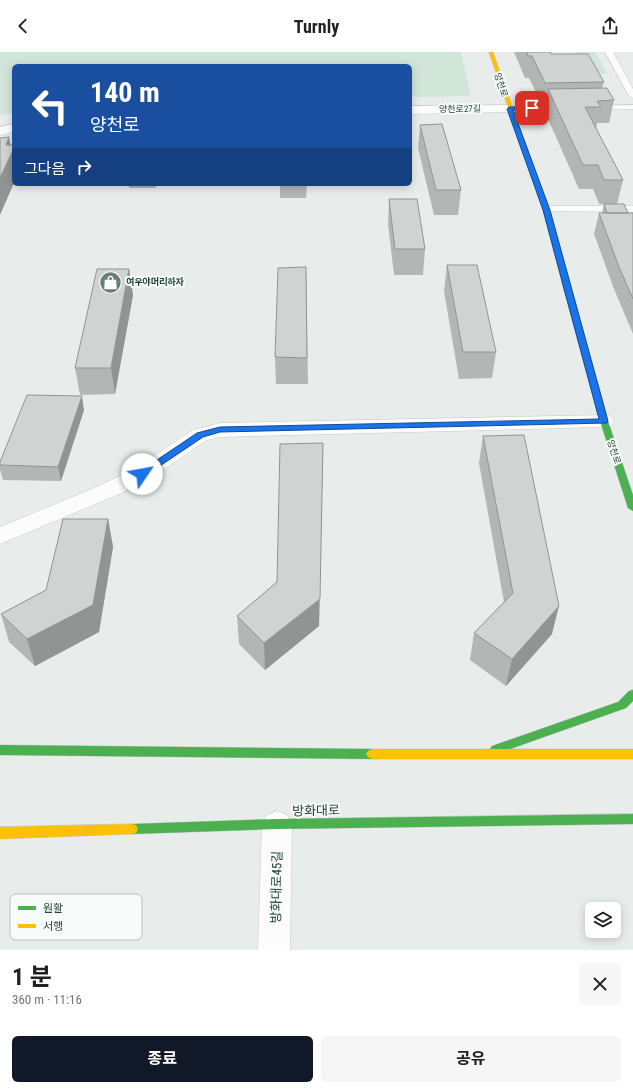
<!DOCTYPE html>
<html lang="ko">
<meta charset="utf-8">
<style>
body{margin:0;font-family:"Roboto Condensed","Noto Sans KR",sans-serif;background:#f6f6f6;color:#222;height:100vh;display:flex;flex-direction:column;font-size:15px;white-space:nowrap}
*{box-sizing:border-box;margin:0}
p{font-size:13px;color:#767676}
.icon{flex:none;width:22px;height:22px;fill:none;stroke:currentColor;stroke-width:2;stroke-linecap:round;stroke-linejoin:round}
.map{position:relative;height:898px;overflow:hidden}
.panel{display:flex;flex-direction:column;background:#fff;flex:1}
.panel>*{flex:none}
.top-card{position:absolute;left:12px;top:12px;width:400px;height:122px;border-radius:6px;box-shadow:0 2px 10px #0003;background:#1a4fa0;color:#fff;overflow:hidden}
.buttons{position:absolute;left:585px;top:850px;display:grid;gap:8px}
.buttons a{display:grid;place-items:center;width:36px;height:36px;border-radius:6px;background:#fff;box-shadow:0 2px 10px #0003;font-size:20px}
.pin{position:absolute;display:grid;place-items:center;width:34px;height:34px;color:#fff;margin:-17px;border-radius:8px;box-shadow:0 2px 6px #0006}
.me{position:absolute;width:44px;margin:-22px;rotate:57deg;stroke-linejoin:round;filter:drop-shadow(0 0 3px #0008)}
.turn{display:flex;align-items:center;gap:14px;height:84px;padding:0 12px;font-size:18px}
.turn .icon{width:52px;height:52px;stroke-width:2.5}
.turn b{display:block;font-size:28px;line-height:34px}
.then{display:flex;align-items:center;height:38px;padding:0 12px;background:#0003;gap:8px;font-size:15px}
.round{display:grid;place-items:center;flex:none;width:42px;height:42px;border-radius:6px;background:#f6f6f6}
.summary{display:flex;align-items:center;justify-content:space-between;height:68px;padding:0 12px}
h1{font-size:24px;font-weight:700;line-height:30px}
.button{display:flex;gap:8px;margin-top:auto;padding:8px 12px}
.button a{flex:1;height:46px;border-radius:6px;background:#111827;color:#fff;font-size:16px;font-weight:700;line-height:46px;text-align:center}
.button a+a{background:#f6f6f6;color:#222}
header{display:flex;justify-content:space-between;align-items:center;height:52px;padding:0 12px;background:#fff;font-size:18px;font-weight:700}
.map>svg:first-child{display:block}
.green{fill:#d1e6d8}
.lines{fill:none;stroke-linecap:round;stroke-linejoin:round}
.lane-casing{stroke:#c5cac8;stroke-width:1}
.street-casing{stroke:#c5cac8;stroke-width:1}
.fast-casing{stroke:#c3cbc8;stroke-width:1}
.slow-casing{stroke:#c3cbc8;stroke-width:1}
.lane{fill:#fcfcfc;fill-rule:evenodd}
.street{fill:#fcfcfc;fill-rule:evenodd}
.fast{fill:#4caf50;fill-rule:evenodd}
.slow{fill:#ffc107;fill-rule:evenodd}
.wall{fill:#b2b6b5}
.shaded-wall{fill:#919493}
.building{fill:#cfd4d2;stroke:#919493}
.route{fill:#1a73e8;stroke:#114b97}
.labels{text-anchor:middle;stroke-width:4;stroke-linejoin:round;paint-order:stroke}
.far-street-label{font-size:9px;fill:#24423a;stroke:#f7fbf9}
.far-poi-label{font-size:9px;font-weight:bold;fill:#24423a;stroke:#f7fbf9;text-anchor:start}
.near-street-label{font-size:13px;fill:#24423a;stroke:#f7fbf9}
.key{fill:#f7fbf9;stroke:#b8c4c0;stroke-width:1}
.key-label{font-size:11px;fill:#24423a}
</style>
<header><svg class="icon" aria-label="back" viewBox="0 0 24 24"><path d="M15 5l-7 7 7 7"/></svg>Turnly<svg class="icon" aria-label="share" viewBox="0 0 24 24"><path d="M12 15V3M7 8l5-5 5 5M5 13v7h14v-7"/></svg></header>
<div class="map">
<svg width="633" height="898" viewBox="0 0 633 898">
<rect width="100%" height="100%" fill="#e8edeb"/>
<path class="green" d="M0,0H461L471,44L410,45V14H14V61L0,63Z
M575,0H595L607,22H587Z"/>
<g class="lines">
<defs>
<path id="lane" d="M605,0H613L633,37V46L629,44Z
M633,53V57L595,58L591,56L595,54Z
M563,54L567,56L566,58L509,59L505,57L509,55Z
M546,154H633V160L543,159L541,157L543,155Z"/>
<path id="street" d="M509,53L514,54L516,57L514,60L410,62V54Z
M14,72V80L0,83V75Z
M604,363L611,364L614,369L611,374L604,375L220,385L207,388L150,427L115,444L0,492V475L99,434L134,417L193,378L220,371Z
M277,759L287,763L292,772L290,898H258L262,772L267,763Z"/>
<path id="fast" d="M566,229L570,231L608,369L633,443V459L628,456L600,369L562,231Z
M633,638V649L626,656L496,702L492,700L490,697L492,694L618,650L629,639Z
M0,693L372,697L376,699L378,702L376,705L372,707L0,703Z
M633,762V772L277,777L132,782L128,781L126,777L128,773L132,772L277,767Z"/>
<path id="slow" d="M489,0H493L549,157L570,231L568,232H564L562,231L543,157Z
M372,697H633V707H372L368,705L366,702L368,699Z
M132,772L136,773L138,777L136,781L132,782L0,787V775Z"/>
</defs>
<use href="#lane" class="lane-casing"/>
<use href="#street" class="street-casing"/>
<use href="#fast" class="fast-casing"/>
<use href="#slow" class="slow-casing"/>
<use href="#lane" class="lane"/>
<use href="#street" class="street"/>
<use href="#fast" class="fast"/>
<use href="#slow" class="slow"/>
</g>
<path class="wall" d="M514,0H550L551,2L604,30L602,36L614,48L609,71H597L596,77L623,128L617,152L628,161H633V282L614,237L594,182L599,161H602L604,152H599L593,137H579L545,60L546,53H542L529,26H525Z
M420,73L461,138L458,163H434L418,96Z
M129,132H157L156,136H129Z
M280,132H307L306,146H280Z
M389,147L425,197L423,223H394L388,172Z
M447,213L496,300L492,326L459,327L444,239Z
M306,215L308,332H276L275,305Z
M129,217L133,243L115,342L80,343L75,316Z
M84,358L61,429L3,428L0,418V413Z
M483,384L552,582L506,634L470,608L474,581L504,550L479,411Z
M323,391L319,574L265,618L239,592L237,564L277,530Z
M108,467L113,495L99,580L35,614L9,590L1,562L46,538Z"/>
<path class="shaded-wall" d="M9,85L12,100L14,96V131L0,163V126L6,93Z
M129,217L133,243L115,342L111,316Z
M82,344L84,358L61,429L58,415Z
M323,391L319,574L265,618L264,591Z
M108,467L113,495L99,580L35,614L27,587Z
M559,554L552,582L506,634L512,607Z"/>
<path class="building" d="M527,0H550L551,2H588L604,30L545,31L532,4H528Z
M607,36L614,48L597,49L601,55H585L623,128H604L598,113H583L548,37Z
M442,72L461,138H436L420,73Z
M9,85L6,93H14V96L0,126V86Z
M389,147H417L425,197H395Z
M604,152H624L628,161H607Z
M599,161H633V247L619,215Z
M447,213H477L496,300H463Z
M306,215L307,306L275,305L278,216Z
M97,217H129L111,316H75Z
M27,343L82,344L58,415L0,413V410Z
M524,383L559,554L512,607L474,581L513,541L483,384Z
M323,391L320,547L264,591L237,564L277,530L280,392Z
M63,467H108L93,553L27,587L1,562L46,538Z"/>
<path class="route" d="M532,55L534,56V58H513L550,158L608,369L607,371L220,380L203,385L145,424H139L137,422L139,420L197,381L220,375L599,367L543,158L507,57L509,55Z"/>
<defs>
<symbol id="shop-disc" viewBox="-11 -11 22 22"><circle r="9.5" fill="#697e78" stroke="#f7fbf9"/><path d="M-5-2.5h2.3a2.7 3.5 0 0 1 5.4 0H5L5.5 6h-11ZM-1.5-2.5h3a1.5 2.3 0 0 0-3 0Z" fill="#fff"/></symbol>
</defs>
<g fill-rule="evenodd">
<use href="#shop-disc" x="98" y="218" width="25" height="25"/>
</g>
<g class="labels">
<g class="far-street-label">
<text transform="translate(501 33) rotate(72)" y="3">양천로</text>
<text transform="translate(460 57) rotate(-1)" y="3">양천로27길</text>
<text transform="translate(614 400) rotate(72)" y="3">양천로</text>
</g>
<g class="far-poi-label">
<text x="126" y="233">여우야머리하자</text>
</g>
<g class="near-street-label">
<text transform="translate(316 758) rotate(-1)" y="5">방화대로</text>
<text transform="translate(276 835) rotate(-89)" y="5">방화대로45길</text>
</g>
</g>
<rect x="10" y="842" width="132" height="46" rx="6" class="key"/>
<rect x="18" y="854" width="18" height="4" fill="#4caf50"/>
<rect x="18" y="872" width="18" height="4" fill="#ffc107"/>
<g class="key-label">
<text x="43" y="860">원활</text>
<text x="43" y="878">서행</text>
</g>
</svg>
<div class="buttons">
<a><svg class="icon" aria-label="layers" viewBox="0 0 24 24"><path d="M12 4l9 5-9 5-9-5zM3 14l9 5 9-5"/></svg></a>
</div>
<div class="pin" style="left:532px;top:56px;background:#d93025"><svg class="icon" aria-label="arrive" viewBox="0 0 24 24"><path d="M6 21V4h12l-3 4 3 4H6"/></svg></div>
<svg class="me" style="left:142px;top:422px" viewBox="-20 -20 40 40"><circle r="19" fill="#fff"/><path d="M0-13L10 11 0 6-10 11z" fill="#1a73e8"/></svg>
<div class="top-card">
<div class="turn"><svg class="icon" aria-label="left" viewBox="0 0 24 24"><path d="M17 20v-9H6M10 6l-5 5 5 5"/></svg><div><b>140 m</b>양천로</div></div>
<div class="then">그다음<svg class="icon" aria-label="right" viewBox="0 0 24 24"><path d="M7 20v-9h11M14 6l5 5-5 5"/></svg></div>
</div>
</div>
<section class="panel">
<div class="summary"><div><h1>1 분</h1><p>360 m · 11:16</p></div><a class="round"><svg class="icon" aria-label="close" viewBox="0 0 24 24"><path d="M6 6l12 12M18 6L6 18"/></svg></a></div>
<div class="button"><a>종료</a><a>공유</a></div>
</section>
